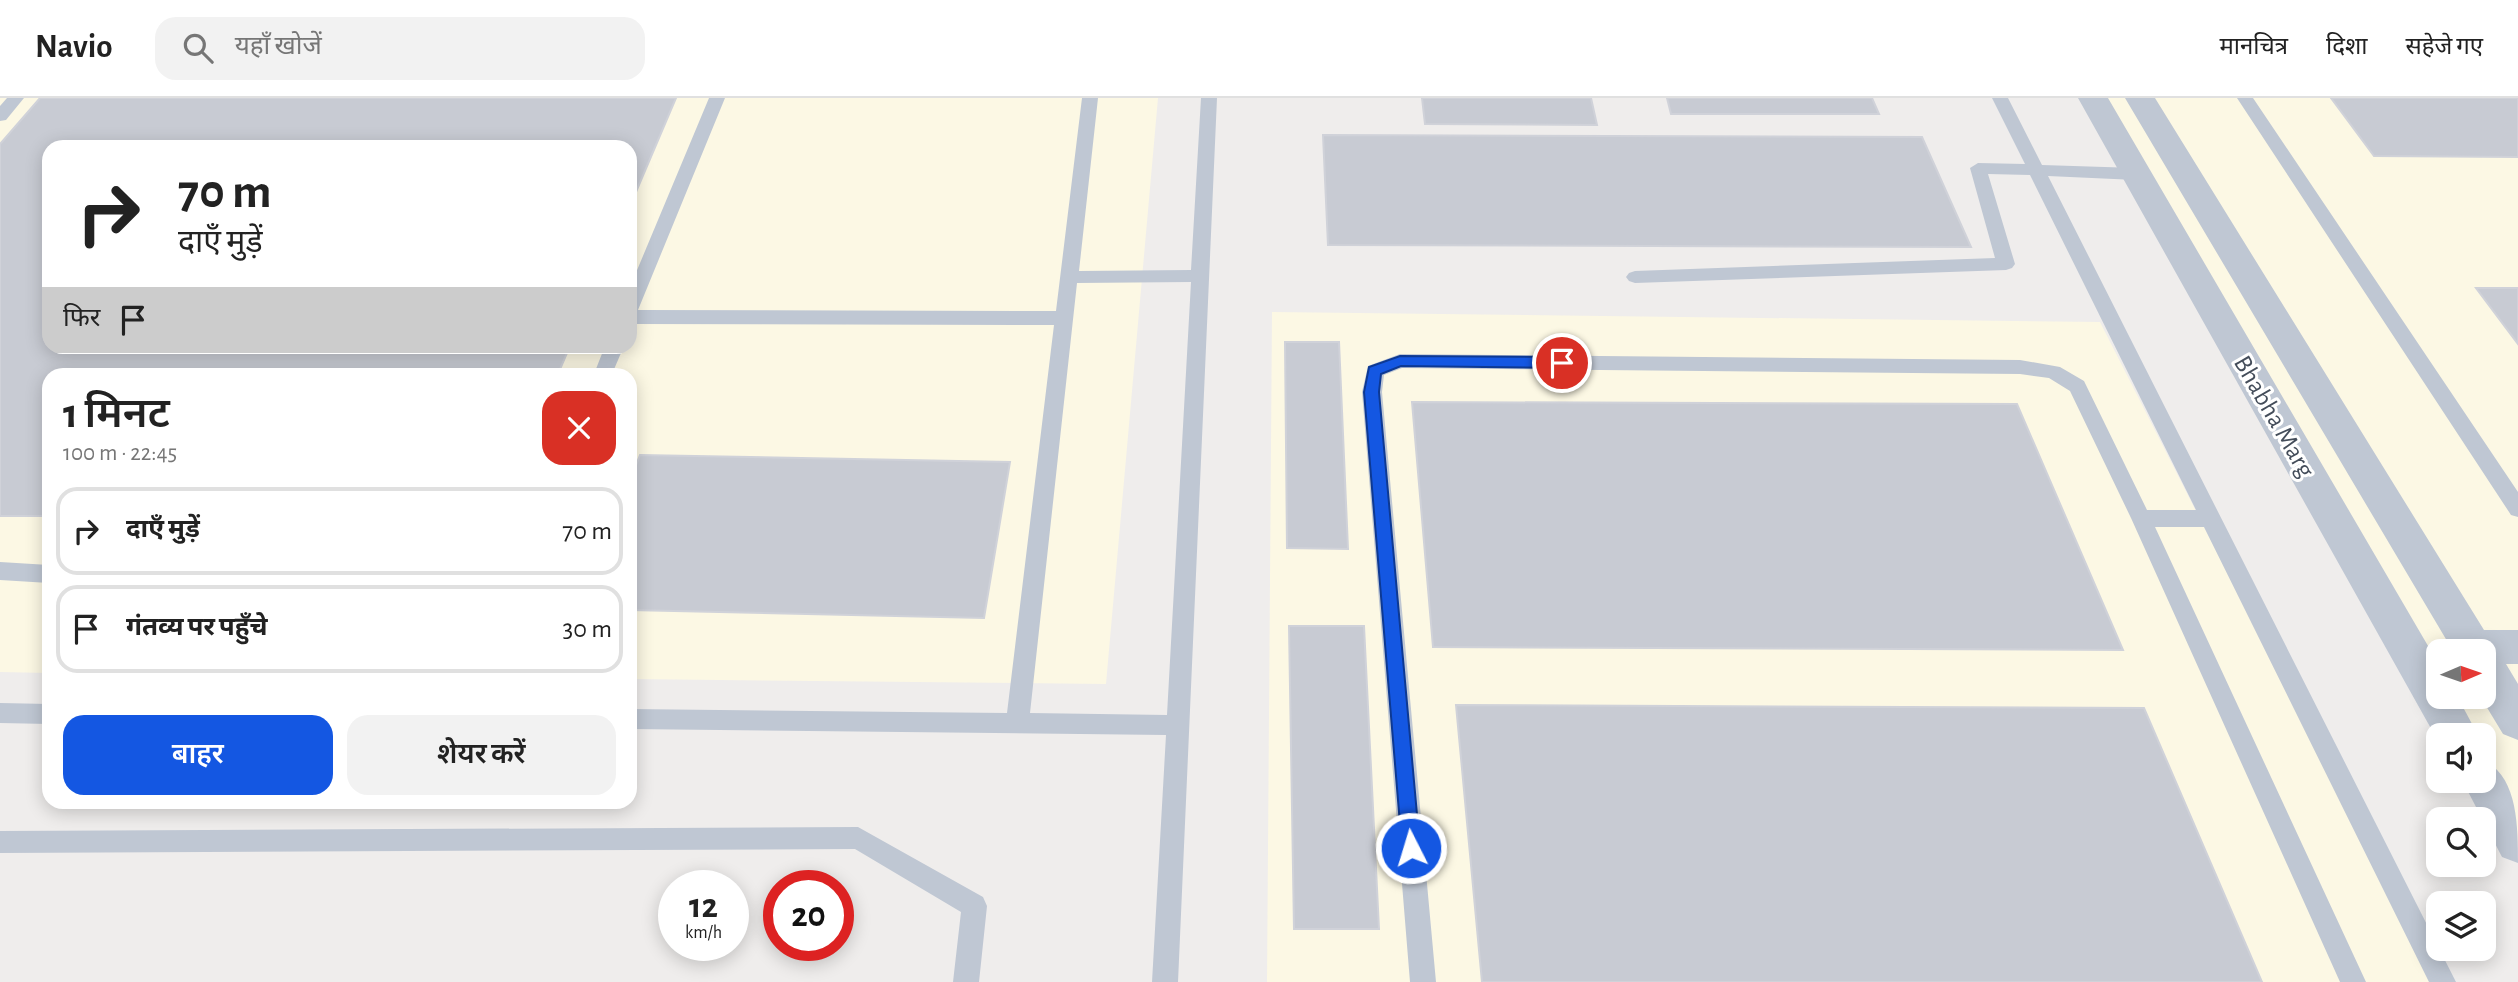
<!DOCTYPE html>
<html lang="hi">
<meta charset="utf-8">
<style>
body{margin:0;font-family:"Alegreya Sans","Noto Sans Devanagari",sans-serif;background:#f2f2f2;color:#222;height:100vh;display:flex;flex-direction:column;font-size:26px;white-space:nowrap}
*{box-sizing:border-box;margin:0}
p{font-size:23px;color:#767676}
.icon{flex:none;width:38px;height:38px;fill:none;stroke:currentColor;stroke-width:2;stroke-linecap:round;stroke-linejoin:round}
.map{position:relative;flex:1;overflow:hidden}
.details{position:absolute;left:42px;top:270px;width:595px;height:441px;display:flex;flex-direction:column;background:#fff;border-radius:21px;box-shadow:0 4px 18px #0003}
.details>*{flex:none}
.top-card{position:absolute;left:42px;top:42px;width:595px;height:214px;border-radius:21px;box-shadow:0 4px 18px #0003;background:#fff;color:#222;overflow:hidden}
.needle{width:46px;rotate:88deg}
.controls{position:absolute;left:2426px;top:541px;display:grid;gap:14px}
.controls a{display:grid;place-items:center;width:70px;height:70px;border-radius:14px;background:#fff;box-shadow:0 4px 18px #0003;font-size:35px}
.speed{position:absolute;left:658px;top:772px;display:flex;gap:14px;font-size:35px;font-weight:700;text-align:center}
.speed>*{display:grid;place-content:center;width:91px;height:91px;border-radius:50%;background:#fff;box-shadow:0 4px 18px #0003;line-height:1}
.speed small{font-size:18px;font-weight:400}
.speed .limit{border:10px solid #d22;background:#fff;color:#111}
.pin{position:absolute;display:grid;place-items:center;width:60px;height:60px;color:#fff;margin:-30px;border:4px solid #fff;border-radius:50%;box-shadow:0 2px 7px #0007}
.me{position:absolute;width:77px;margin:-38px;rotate:355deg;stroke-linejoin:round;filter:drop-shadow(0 0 5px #0008)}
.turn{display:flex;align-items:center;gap:24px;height:147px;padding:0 21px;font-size:32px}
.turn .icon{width:91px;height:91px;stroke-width:2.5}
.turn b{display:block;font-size:49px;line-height:60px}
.then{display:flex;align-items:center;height:66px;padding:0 21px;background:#0003;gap:14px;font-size:26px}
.round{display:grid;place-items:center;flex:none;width:74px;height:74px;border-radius:21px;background:#f2f2f2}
.headline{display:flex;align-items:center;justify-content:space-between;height:119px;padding:0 21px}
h1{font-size:42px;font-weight:600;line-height:52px}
.button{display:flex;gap:14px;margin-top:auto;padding:14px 21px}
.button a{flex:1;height:80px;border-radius:21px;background:#1457e2;color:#fff;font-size:28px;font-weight:600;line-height:80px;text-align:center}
.button a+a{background:#f2f2f2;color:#222}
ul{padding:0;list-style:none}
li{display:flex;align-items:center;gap:21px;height:88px;margin:0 14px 10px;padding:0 7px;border:4px solid #e0e0e0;border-radius:21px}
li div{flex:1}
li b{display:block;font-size:26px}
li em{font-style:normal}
header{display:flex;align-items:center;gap:42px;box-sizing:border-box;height:98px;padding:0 35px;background:#fff;border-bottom:2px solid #e0e0e0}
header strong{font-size:33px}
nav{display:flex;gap:38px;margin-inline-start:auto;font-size:24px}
.search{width:490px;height:63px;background:#f2f2f2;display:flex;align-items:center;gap:18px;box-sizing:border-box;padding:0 24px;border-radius:21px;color:#767676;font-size:26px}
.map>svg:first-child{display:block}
.commercial{fill:#fcf8e4;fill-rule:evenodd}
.building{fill:#c8cbd3;stroke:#d0d2d9;stroke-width:2}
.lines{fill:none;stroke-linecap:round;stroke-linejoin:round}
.service{fill:#bfc7d3;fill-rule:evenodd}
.tertiary{fill:#bfc7d3;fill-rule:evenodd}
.route{fill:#1457e2;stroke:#0d3993;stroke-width:2}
.labels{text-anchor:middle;stroke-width:6;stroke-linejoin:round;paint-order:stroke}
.street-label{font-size:26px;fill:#444d5a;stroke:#fff}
</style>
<header>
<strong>Navio</strong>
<div class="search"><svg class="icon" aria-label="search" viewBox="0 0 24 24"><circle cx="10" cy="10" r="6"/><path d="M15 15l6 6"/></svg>यहाँ खोजें</div>
<nav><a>मानचित्र</a><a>दिशा</a><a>सहेजे गए</a></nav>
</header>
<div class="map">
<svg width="2518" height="884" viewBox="0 0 2518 884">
<rect width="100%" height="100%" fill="#efedec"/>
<path class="commercial" d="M0,0H1158L1106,586L630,581V276H49V575L0,574ZM49,49H630V248H49Z
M2092,0H2518V750L2480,683L2483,682V637H2454ZM2438,553H2483V598H2438Z
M1272,214L2100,224L2435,884H1267Z"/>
<path class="building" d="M40,0H676L630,108V49H49V248H570L558,276H49V418H0V46Z
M1422,0H1591L1597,27L1425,26Z
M1667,0H1872L1879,16H1671Z
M2331,0H2518V59L2374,58Z
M1323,37L1922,39L1971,149L1328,147Z
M2476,190H2518V246Z
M1285,244H1339L1348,451L1287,450Z
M1412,304L2017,306L2123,552L1433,549Z
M640,357L1010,364L984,520L630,512V383Z
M1289,528H1364L1379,831H1294Z
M1456,607L2144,610L2262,884H1482Z"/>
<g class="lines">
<path class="service" d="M7,0H24L6,22L0,23V8Z
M709,0H725L638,212L1056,213L1082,0H1098L1079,173L1191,172L1201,0H1217L1178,884H1152L1166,637L630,631V611L1007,615L1054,227L630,226V189ZM1191,184L1167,617L1030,615L1077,185Z
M1992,0H2008L2042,67L2136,70L2144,76L2136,82L2048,78L2456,884H2429L2204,429H2155L2366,884H2340L2131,420L2070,293L2049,280L2020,276L1402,270L1384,277L1382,294L1436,884H1410L1362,294L1368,268L1400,256L2020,262L2060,269L2084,283L2147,412H2196L2030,77L1988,76L2015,166L2012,170L2006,172L1635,185L1629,183L1626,179L1629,175L1635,173L1995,160L1970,70L1978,65L2025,66Z
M2237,0H2253L2518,394V419L2511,417Z
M605,248H624L612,276H594Z
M0,464L49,467V485L0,482Z
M0,605L49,606V626L0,625Z
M858,729L983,799L987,808L979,884H953L961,814L855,751L0,755V733Z"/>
<path class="tertiary" d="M2078,0H2108L2438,565V598H2457L2478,637H2438V643Z
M2125,0H2155L2484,532H2518V566H2506L2518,586V642L2503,636L2480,598H2483V553H2453Z
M2483,662C2518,678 2518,728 2518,765L2502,759L2462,682H2483Z"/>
</g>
<path class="route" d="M1400,258L1562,259L1569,265L1562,270L1401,268L1381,276L1379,294L1420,750L1418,756L1411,759L1404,756L1402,750L1364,294L1369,269Z"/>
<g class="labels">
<g class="street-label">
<text transform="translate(2275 318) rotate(60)" y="9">Bhabha Marg</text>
</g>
</g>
</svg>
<div class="controls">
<a><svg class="needle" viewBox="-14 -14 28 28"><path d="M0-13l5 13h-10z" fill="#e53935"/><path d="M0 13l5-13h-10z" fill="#767676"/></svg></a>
<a><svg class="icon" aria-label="sound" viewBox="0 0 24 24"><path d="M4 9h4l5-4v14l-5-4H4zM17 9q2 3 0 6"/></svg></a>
<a><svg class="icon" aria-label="search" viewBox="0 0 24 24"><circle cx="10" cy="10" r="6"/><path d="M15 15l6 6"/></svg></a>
<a><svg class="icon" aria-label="layers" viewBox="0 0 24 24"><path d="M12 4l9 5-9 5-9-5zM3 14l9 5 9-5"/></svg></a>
</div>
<div class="speed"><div>12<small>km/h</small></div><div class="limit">20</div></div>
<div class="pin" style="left:1562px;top:265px;background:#d93025"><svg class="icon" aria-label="arrive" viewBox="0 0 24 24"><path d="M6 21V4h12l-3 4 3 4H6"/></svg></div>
<svg class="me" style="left:1411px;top:750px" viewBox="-20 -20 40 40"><circle r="17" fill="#1457e2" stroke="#fff" stroke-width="3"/><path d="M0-11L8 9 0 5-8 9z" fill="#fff"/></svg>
<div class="top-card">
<div class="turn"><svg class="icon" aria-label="right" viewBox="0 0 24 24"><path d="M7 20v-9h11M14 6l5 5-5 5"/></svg><div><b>70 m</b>दाएँ मुड़ें</div></div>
<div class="then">फिर<svg class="icon" aria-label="arrive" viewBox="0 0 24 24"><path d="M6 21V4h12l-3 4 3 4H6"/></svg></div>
</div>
<section class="details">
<div class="headline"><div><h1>1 मिनट</h1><p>100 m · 22:45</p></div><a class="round" style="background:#d93025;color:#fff"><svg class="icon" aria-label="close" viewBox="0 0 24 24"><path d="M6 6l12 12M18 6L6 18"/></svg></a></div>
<ul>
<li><svg class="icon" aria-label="right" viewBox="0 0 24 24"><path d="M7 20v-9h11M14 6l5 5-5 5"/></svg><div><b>दाएँ मुड़ें</b></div><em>70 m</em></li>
<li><svg class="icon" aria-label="arrive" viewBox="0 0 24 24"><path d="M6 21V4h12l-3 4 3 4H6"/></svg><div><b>गंतव्य पर पहुँचे</b></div><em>30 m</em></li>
</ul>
<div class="button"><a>बाहर</a><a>शेयर करें</a></div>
</section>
</div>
